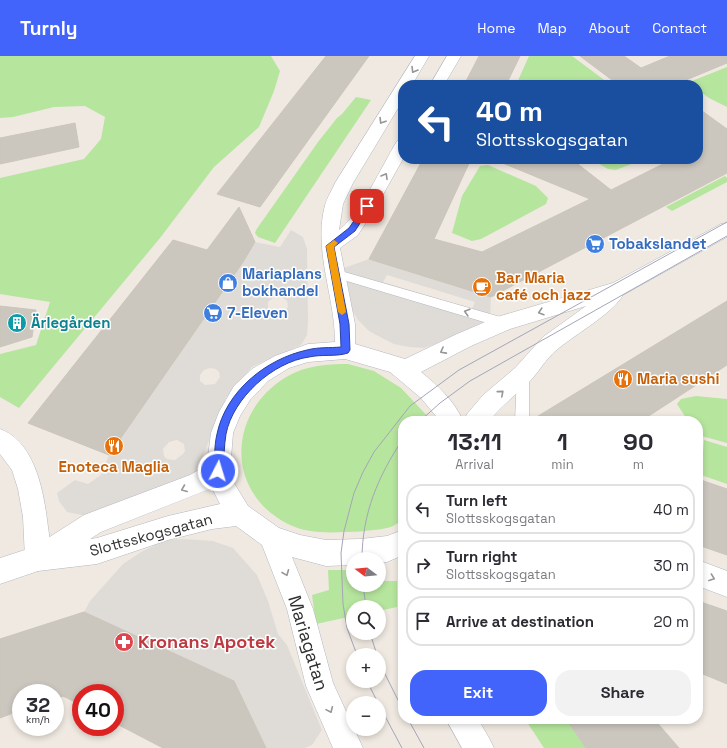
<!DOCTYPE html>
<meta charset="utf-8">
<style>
body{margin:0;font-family:"Space Grotesk",sans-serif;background:#f2f2f3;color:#2b2b33;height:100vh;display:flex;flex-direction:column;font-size:15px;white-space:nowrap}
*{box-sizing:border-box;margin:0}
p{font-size:13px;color:#7c7c81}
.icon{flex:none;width:22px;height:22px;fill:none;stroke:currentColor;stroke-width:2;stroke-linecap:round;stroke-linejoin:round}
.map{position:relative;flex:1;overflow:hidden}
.side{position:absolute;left:398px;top:360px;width:305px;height:308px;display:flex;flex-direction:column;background:#fff;border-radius:16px;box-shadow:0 2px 6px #0003}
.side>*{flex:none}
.banner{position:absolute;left:398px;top:24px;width:305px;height:84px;border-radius:16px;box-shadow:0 2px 6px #0003;background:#1a4fa0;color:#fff;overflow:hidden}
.needle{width:26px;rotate:286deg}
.controls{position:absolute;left:346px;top:496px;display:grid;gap:8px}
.controls a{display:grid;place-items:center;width:40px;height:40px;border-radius:50%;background:#fff;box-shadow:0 2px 6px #0003;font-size:20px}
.speed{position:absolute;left:12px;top:628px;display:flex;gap:8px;font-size:20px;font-weight:700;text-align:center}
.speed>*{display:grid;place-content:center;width:52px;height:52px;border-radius:50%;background:#fff;box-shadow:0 2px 6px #0003;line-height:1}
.speed small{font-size:10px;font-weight:400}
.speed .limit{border:6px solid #d22;background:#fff;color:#111}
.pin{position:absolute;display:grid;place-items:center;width:34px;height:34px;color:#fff;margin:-17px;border-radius:8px;box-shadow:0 2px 6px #0006}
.me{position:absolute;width:44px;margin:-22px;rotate:5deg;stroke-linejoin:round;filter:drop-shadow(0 0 3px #0008)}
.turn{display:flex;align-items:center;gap:14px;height:84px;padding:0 12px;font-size:18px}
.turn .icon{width:52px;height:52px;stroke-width:2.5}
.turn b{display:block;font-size:28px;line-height:34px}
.eta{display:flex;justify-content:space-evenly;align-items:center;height:68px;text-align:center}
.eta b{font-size:24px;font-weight:700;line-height:28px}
.button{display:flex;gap:8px;margin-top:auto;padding:8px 12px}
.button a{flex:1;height:46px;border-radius:16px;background:#4264fb;color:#fff;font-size:16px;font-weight:700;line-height:46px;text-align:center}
.button a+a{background:#f2f2f3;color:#2b2b33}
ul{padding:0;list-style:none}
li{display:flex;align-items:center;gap:12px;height:50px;margin:0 8px 6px;padding:0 4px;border:2px solid #e1e1e2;border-radius:16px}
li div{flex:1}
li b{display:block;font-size:15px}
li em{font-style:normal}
header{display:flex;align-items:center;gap:24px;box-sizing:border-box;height:56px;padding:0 20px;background:#4264fb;color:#fff}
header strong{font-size:19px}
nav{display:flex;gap:22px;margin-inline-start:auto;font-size:14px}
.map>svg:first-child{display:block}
.green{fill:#b6e59e}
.plaza{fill:#dfdcd8;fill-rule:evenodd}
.building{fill:#cbc7bf;stroke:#cbc5ba}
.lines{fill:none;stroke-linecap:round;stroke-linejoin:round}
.service-casing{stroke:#b4b7c1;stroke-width:1}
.minor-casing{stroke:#b4b7c1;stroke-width:1}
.tertiary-casing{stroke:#b4b7c1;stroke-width:1}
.service{fill:#fff;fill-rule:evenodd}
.minor{fill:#fff;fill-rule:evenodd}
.tertiary{fill:#fff;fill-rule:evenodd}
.tram{stroke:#a3a6b8;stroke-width:1}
.oneway{stroke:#969696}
.route{fill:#4264fb;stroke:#2b41a3}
.slow{fill:#f59e0b}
.labels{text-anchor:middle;stroke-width:3;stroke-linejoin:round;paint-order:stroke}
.shop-label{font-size:15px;font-weight:bold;fill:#366cbe;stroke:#fff;text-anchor:start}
.food-label{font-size:15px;font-weight:bold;fill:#c56008;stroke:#fff;text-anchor:start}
.culture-label{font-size:15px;font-weight:bold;fill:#0d838f;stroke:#fff;text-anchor:start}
.street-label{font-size:15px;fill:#2e2e2e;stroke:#fff}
.near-health-label{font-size:18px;font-weight:bold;fill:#be3a42;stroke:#fff;text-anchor:start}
.near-street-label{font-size:18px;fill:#2e2e2e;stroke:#fff}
</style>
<header>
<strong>Turnly</strong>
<nav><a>Home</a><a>Map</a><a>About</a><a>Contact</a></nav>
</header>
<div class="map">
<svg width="727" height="692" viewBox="0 0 727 692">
<rect width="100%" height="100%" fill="#efe9e1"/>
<path class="green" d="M0,0H271L280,15L274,35L259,71L214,111L160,182L19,352L0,341V298L36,289L50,246L0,238V122L84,103L101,83L105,61L85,50L54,51L13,61L0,62Z
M529,0H572L611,29H516Z
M727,11V51L709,42L698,34V29H690L687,27Z
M356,41L371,44L275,187L258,181L255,177L256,174L318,86L337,62L342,58Z
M591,103H644L616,114L608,113Z
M488,109L536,130L548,142L546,148L481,183L472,185L452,177L462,140L480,110Z
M725,120L727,122V126L672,155L666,151Z
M348,308L374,315L401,332L432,365H403V464C400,466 396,468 393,470C385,474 355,476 345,476C326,477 306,477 288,468C221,434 229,348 294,317C311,309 330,308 348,308Z
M696,340L727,343V387L698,379V365H688L677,348L681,343Z
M704,384L727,391V428L701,419Z
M328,514H353V529H379V525H397V551L379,555V551H353V560L316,568L312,539L329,534Z
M525,663H566L586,692H544Z"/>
<path class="plaza" d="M291,174L303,181L307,193L308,266L307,279L301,289L252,311L226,342L194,422L92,461L67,456L59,445L57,437L75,424L88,428L101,419L109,399L255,186L280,191ZM281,240L287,245L288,249L287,253L280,257L271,256L268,253V246L274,241ZM210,312L216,313L219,316L220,321L215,328L205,329L200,325V319L204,314ZM177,384L184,388L185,395L183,398L175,404L167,403L164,400L163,393L169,386Z
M369,203L491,241L490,263L435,288L424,292L409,291L394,288L382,282L369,275L358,264L344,241L341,220L344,212ZM387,219L475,246L472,253L383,226Z
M184,483L213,485L233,492L257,519L268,545L278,578L287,589L322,674L312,689L305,692H266L234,625L84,556L90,545L123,508L141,496L165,484Z"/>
<path class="building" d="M326,0H369L260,151L217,138Z
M479,0H520L506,29H464Z
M580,0H624L641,12L670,0H727V7L674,29H601L612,24Z
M698,52L727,73V117L491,241L369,203L423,103H471L434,183L482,196L590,143L493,103H569L574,105L611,134L673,103H698Z
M75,67L79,91L0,108V82Z
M239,151L255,186L243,206L109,399L28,367L173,184L207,194Z
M727,245V309L641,365H530Z
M0,250L36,254L32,281L0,291Z
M698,423L727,433V499L698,489Z
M698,545L727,555V628L698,616Z
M84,556L234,625L266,692H163L115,667V637H81V649L63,640L55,643V637H21V654L0,662V583Z
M566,663H654L679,692H586Z"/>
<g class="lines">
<defs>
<path id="service" d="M334,213L504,262L508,264L510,267L508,270L504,272L330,220L328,217L330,214Z
M523,313L527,314L529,318V365H515L517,318L519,314Z"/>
<path id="minor" d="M0,373C36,386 44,438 48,471C50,485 52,498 47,511L38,515L29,511L25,502L23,461L18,433L12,414L0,398Z
M698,504L727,515V541L698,530Z"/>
<path id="tertiary" d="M415,0H429L412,29H403V44L353,127L343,148L339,174C359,160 383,108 397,85L403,84V103L376,151L358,179L340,192L355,268V288L405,303L457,278L497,261L613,227L721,168L727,167V181L623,239C613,257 576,278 559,292C548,300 540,314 531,324C517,338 501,350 489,365H464L467,358L483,339L515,312L543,281L586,250L510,273L471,290L421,316C438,330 454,344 463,365H440L421,342L390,316L345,303L308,306L289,312L268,325L250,344L240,360L233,377L230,415L234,427L248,450L279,472L300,479L326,484L361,483L387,480L403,474V499L387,506L379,507V503H353V509L326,510L292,501L313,553L333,627L363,692H333L306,630L287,553L262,489L236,470L212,473L168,484L97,508L38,515L0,528V502L34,491L84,459L190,419L207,409L211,377L219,356L234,330L252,313L275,300L308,288L335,286C335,240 313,195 325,149C327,142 332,134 335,127ZM212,432L220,448L168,460L97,482L90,483L101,476Z
M447,0H461L444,29H430Z
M446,663H478L489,682L494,692H462Z"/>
</defs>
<use href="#service" class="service-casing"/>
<use href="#minor" class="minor-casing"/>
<use href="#tertiary" class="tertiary-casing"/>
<use href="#service" class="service"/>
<use href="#minor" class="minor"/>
<use href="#tertiary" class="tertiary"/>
<path class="tram" d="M420,365L440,347L470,325L727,180
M362,503C362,458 378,420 403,383
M363,529L366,551
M370,577L377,599
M357,599L347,572L343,548L341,497L344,475L354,437L363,416L374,396L410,350L459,314L727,166
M379,606L403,654
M367,625L378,647
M379,649L402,692
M408,663L424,692"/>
</g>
<defs><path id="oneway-chevron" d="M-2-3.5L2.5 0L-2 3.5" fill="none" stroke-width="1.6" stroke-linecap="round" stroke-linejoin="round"/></defs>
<g class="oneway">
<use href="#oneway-chevron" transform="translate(414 14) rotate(121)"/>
<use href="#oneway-chevron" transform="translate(382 65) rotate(122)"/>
<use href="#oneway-chevron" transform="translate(385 120) rotate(-60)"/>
<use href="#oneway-chevron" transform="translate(467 256) rotate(-164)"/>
<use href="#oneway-chevron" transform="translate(541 256) rotate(163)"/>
<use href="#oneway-chevron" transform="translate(443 295) rotate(152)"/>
<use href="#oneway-chevron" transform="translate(501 337) rotate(-41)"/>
<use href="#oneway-chevron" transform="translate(184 433) rotate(158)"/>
<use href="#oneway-chevron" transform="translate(286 517) rotate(68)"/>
<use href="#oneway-chevron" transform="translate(712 522) rotate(20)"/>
<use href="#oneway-chevron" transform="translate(330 654) rotate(66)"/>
</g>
<path class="route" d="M367,148L371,150L355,175L334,191L349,268L350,294L348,297C336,301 322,298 309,301C273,306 233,342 226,378C224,390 224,403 223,415L222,418L218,419L215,418L214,415C215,403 214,390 217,378C226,335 266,303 307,294C318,291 330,292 341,291L340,268L326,190L349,172L365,149Z"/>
<path class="slow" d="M334,184L338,187L334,191L346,256L342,259L338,256L326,190Z"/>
<defs>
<symbol id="supermarket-disc" viewBox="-11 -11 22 22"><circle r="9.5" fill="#3f7fe0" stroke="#fff"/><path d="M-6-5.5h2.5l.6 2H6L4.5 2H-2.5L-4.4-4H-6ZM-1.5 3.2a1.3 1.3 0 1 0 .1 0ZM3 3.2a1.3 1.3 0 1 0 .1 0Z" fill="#fff"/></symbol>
<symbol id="shop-disc" viewBox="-11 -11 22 22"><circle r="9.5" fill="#3f7fe0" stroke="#fff"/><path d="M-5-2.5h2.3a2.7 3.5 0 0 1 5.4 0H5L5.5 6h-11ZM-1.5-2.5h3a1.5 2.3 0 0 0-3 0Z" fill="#fff"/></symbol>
<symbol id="cafe-disc" viewBox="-11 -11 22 22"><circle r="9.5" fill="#e8710a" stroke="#fff"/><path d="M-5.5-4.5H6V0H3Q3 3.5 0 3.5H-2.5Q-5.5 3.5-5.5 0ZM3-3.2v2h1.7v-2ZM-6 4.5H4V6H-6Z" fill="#fff"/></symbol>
<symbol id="building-disc" viewBox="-11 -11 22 22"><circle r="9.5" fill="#0f9aa8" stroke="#fff"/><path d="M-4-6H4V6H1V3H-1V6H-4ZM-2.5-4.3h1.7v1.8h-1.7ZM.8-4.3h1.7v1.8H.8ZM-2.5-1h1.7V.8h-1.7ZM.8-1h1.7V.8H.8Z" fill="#fff"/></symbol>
<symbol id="restaurant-disc" viewBox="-11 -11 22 22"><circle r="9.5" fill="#e8710a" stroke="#fff"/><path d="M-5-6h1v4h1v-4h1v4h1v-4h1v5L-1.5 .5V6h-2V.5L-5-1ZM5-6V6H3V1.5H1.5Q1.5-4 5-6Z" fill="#fff"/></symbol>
<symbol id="pharmacy-disc" viewBox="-11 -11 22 22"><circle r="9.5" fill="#e0444e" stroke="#fff"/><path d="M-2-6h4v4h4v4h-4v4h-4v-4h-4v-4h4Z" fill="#fff"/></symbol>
</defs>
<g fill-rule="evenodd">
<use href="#supermarket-disc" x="584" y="177" width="22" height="22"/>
<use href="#shop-disc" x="217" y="216" width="22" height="22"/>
<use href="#cafe-disc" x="471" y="220" width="22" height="22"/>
<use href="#supermarket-disc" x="202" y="246" width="22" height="22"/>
<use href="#building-disc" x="6" y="256" width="22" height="22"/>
<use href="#restaurant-disc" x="612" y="312" width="22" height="22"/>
<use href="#restaurant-disc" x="103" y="379" width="22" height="22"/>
<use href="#pharmacy-disc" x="113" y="575" width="22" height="22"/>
</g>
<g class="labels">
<g class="shop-label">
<text x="609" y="193">Tobakslandet</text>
<text x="242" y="223">Mariaplans<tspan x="242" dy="17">bokhandel</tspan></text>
<text x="227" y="262">7-Eleven</text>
</g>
<g class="food-label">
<text x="496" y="227">Bar Maria<tspan x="496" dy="17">café och jazz</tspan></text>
<text x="637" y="328">Maria sushi</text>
<text x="114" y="416" text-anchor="middle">Enoteca Maglia</text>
</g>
<g class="culture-label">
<text x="31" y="272">Ärlegården</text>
</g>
<g class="street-label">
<text transform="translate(151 479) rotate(-15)" y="5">Slottsskogsgatan</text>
</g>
<g class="near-health-label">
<text x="138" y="592">Kronans Apotek</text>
</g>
<g class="near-street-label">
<text transform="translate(308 587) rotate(73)" y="6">Mariagatan</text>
</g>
</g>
</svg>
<div class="controls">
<a><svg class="needle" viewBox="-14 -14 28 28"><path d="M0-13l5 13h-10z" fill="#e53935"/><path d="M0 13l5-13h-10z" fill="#7c7c81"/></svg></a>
<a><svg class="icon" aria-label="search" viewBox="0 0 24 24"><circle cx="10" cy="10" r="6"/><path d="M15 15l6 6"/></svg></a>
<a>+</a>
<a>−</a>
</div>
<div class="speed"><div>32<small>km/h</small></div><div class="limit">40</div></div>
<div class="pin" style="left:367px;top:150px;background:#d93025"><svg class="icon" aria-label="arrive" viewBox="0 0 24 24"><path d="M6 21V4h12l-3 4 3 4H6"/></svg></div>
<svg class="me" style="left:218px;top:415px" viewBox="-20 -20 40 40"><circle r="17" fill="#4264fb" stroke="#fff" stroke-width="3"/><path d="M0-11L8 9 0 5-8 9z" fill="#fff"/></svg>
<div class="banner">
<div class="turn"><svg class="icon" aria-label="left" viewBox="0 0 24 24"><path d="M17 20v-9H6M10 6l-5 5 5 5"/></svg><div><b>40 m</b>Slottsskogsgatan</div></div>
</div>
<section class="side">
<div class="eta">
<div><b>13:11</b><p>Arrival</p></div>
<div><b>1</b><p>min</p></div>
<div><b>90</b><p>m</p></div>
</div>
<ul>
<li><svg class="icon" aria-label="left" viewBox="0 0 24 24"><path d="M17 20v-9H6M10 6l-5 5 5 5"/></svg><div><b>Turn left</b><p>Slottsskogsgatan</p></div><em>40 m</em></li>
<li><svg class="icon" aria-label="right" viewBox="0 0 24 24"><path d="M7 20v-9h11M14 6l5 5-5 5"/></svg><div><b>Turn right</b><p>Slottsskogsgatan</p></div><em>30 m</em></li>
<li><svg class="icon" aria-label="arrive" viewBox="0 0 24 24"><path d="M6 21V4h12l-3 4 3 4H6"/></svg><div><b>Arrive at destination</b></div><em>20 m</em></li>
</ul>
<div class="button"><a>Exit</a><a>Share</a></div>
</section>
</div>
